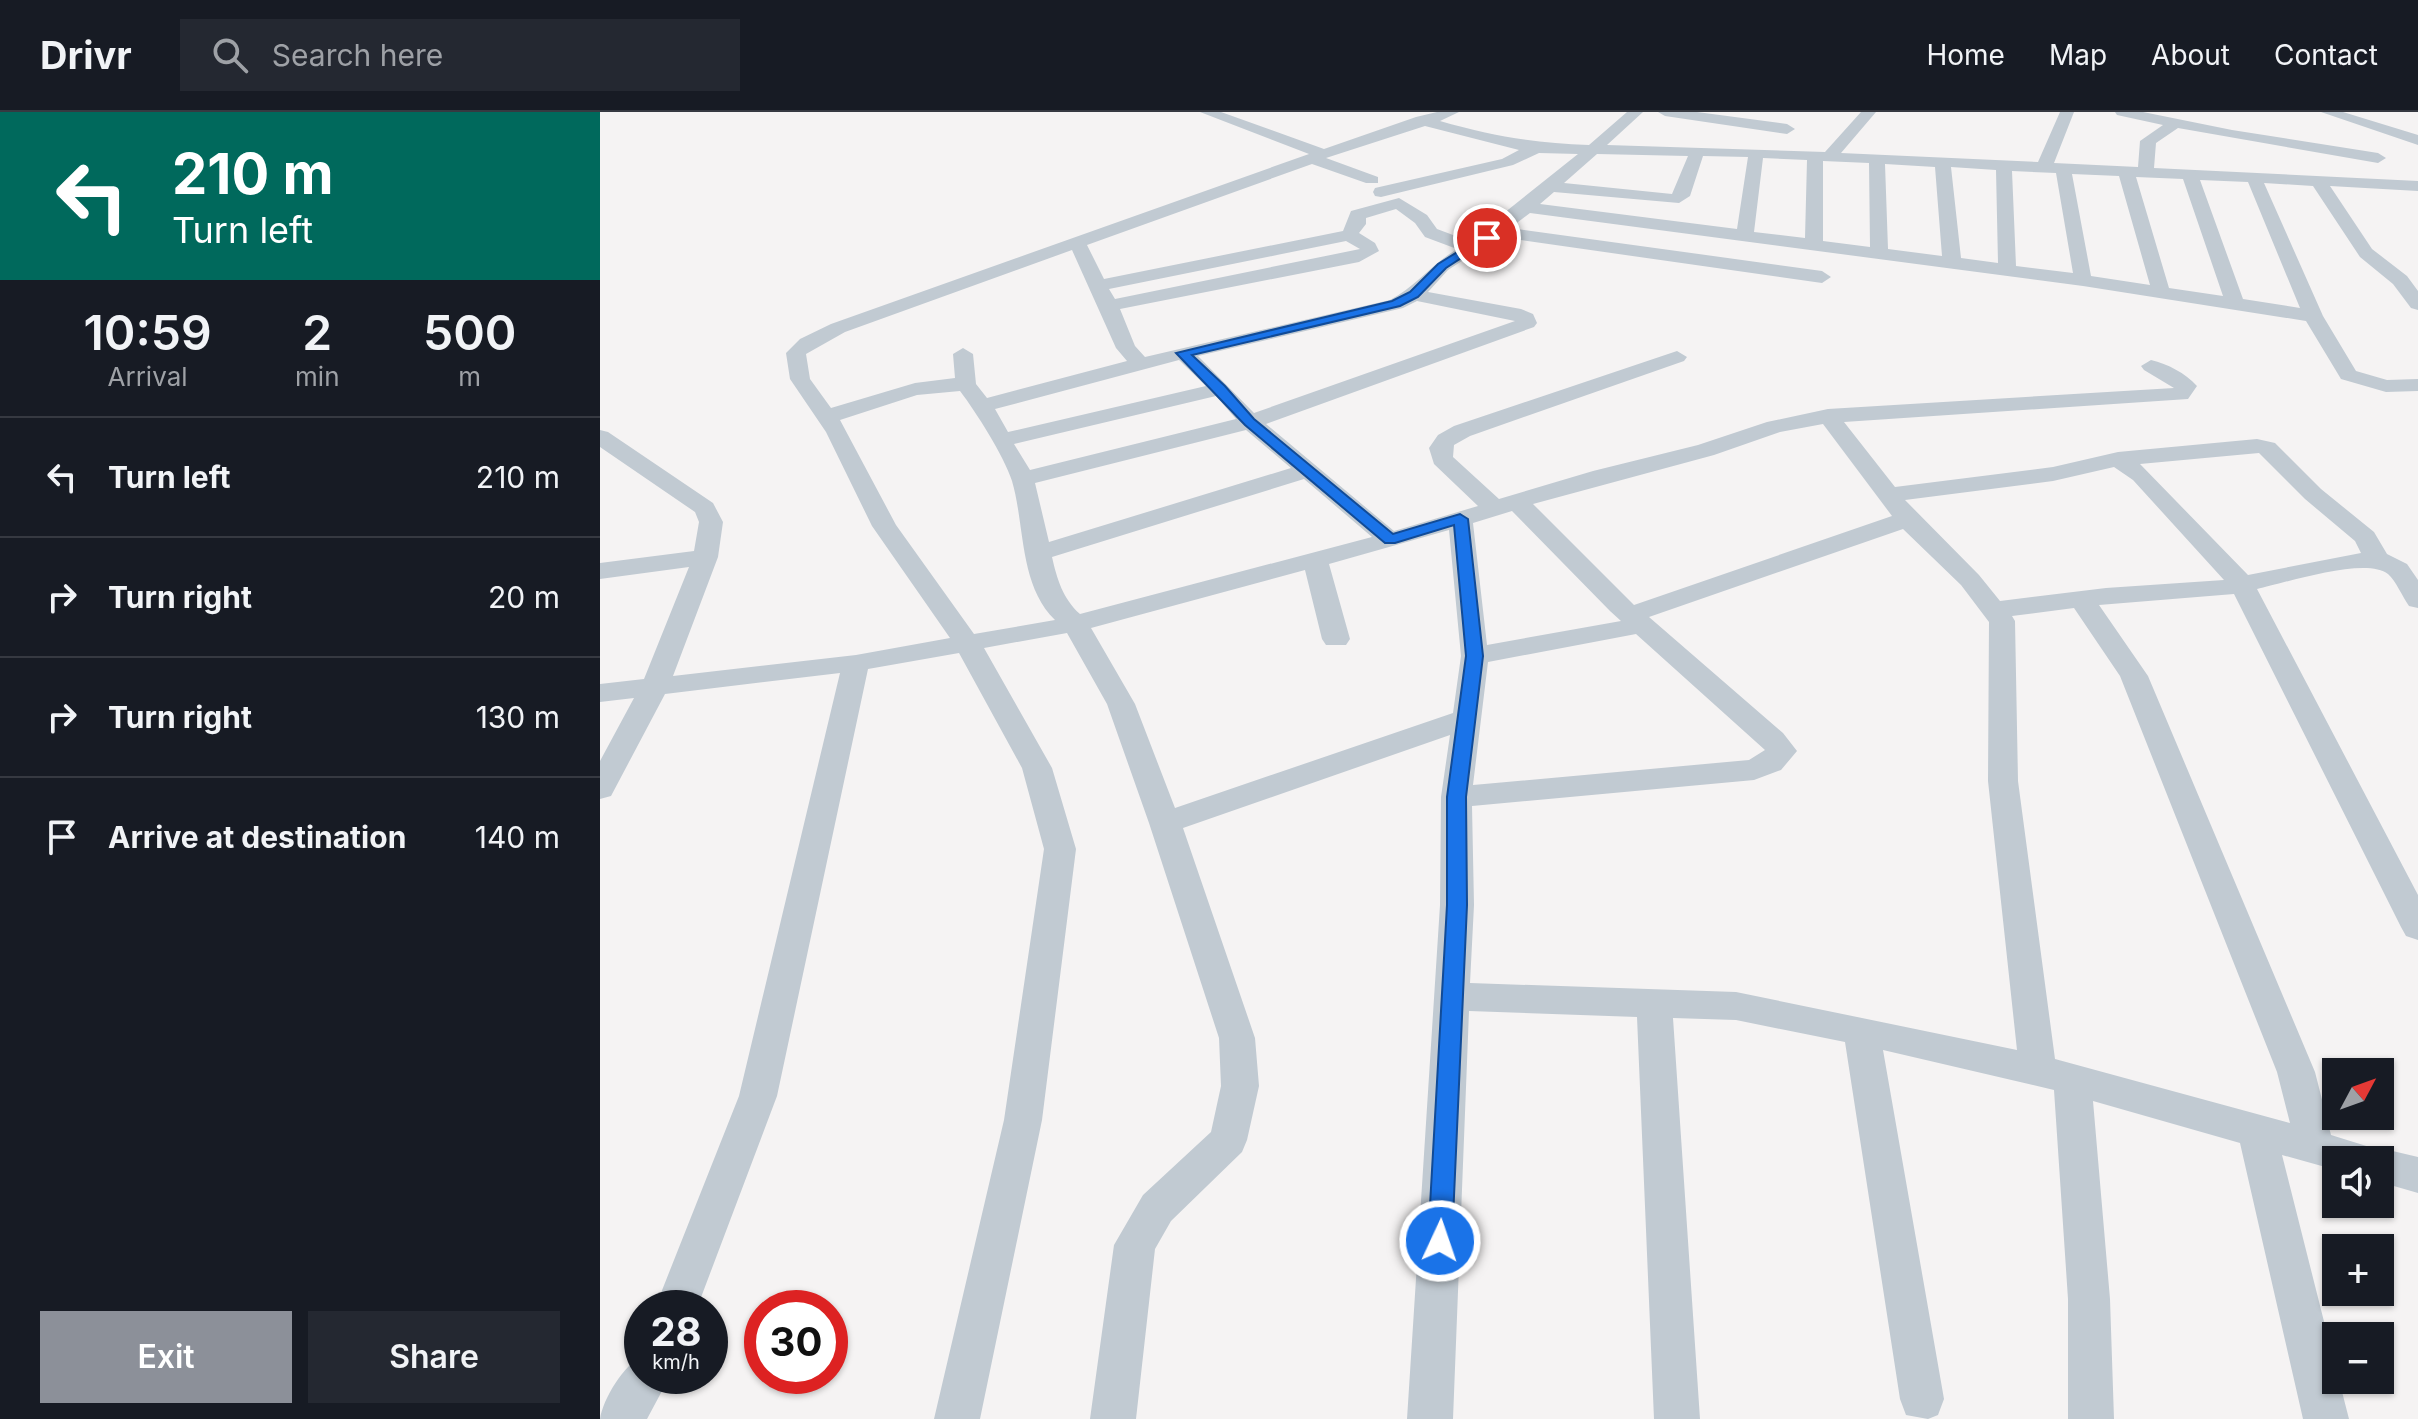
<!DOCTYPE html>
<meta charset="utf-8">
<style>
body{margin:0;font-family:Inter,sans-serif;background:#242831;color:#f1f3f6;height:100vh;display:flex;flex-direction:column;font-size:30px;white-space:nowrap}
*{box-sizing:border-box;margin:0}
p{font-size:26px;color:#9ea1a6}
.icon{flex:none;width:44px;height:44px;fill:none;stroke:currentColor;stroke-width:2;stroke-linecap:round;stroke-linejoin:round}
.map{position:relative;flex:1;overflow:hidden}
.sheet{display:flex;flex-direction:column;background:#171b24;width:600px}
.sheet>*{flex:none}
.guide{background:#00695c;color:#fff;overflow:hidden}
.needle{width:52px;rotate:49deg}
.tools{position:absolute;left:1722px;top:946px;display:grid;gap:16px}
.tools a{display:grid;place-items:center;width:72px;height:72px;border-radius:0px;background:#171b24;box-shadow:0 2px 6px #0004;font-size:40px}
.speed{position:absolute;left:24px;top:1178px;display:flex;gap:16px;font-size:40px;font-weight:700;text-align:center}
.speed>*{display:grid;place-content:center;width:104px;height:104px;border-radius:50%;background:#171b24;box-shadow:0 2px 6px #0004;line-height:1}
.speed small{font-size:20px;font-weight:400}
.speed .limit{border:12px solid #d22;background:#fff;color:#111}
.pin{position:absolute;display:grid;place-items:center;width:68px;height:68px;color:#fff;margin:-34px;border:4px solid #fff;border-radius:50%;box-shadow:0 2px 8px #0007}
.me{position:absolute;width:88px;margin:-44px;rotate:3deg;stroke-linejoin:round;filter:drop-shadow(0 0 6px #0008)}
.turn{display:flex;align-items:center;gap:28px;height:168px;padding:0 40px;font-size:36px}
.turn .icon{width:104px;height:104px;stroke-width:2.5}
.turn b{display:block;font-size:56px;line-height:68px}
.eta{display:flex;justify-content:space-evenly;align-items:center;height:136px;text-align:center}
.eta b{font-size:48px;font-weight:600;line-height:56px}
.primary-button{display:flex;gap:16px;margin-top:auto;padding:16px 40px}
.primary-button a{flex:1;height:92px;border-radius:0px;background:#8c9099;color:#fff;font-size:32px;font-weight:600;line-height:92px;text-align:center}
.primary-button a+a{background:#242831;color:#f1f3f6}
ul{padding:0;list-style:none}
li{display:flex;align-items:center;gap:24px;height:120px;padding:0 40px;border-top:2px solid #363941}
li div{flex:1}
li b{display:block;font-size:30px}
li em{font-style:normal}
header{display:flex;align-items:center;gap:48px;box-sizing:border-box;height:112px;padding:0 40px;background:#171b24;border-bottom:2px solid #363941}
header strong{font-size:38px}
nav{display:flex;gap:44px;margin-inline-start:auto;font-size:28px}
.search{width:560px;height:72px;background:#242831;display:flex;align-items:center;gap:20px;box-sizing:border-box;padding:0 28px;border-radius:0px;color:#9ea1a6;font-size:30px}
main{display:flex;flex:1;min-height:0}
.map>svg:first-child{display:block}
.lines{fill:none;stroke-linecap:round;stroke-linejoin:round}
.minor{fill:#c1cad2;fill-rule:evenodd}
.route{fill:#1a73e8;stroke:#114b97;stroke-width:2}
</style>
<header>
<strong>Drivr</strong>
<div class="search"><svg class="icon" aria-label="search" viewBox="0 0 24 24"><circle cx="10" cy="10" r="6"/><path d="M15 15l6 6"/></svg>Search here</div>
<nav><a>Home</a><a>Map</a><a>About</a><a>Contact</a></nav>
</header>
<main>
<section class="sheet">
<div class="guide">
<div class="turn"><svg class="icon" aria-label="left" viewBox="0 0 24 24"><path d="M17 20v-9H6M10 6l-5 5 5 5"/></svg><div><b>210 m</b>Turn left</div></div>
</div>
<div class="eta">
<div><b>10:59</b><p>Arrival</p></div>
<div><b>2</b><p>min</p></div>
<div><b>500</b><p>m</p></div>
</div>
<ul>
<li><svg class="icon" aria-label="left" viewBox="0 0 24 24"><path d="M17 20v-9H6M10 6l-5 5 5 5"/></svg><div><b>Turn left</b></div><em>210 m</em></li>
<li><svg class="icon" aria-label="right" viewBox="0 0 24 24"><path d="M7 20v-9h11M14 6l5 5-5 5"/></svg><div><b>Turn right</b></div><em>20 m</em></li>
<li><svg class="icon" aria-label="right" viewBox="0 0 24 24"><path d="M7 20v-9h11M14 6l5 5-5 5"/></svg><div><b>Turn right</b></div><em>130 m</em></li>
<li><svg class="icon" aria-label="arrive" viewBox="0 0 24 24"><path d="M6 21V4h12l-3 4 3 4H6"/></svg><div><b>Arrive at destination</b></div><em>140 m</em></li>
</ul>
<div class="primary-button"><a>Exit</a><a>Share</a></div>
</section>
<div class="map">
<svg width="1818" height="1307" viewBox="0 0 1818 1307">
<rect width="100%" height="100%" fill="#f5f3f3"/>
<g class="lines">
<path class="minor" d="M600,0H621L724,37L816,5L837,0H859L840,9C892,24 934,31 989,33L1027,0H1043L1007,33L1225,40L1261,0H1276L1241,41L1438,50L1460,0H1474L1454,51L1538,55L1540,29L1563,13L1517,3L1515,0H1543L1632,18L1778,41L1786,46L1778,51L1578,16L1556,31L1554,56L1818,69V79L1730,74L1772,137L1807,164L1818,179V198L1811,196L1793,172L1760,145L1713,74L1664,71L1723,204L1756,259L1787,268L1818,267V279L1786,280L1741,267L1706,209L1483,174L930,101L910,116L1222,159L1231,165L1222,171L899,125L848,158L828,180L921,197L933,202L937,211L934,215L666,312L794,419L878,394L834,352L829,336L838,323L854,314L1077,239L1087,245L1084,249L870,324L854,333L853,345L899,387L993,359L1098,333L1167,310L1228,297L1574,276L1544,258L1541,254L1551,248C1568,252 1585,261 1597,274L1588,287L1244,310L1295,375L1453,355L1518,340L1657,327L1675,331L1721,377L1774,420L1787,442L1807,452L1818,468V496L1809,494C1802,484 1796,469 1788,462C1766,444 1685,471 1657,477L1818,783V828L1806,824L1801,815L1634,482L1499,493L1548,564L1715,960L1731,1023L1776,1037L1780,1036L1818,1045V1081L1780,1070V1048H1736V1058L1682,1043L1736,1257V1268H1739L1749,1307H1703L1640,1031L1493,989L1510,1187L1514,1307H1468V1187L1454,978L1283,938L1344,1287L1338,1303L1328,1307L1306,1303L1300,1287L1245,930L1136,908L1073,906L1100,1307H1054L1037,905L869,899L853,1307H807L840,793L841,685L850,623L583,716L655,926L659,974L647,1028L642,1040L571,1109L555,1137L536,1307H490L514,1133L543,1083L611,1020L621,974L619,926L549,711L507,592L467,521L384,536L452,656L476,737L442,1008L380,1307H334L404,1008L444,737L422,656L359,541L268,557L177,984L97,1196H55L139,984L240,561L65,582L11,684L0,687V649L34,586L0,590V572L44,567L89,455L0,467V451L94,439L99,410L95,400L0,335V318L8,320L113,391L123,410L118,445L73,564L256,543L350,526L272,414L226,320L190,267L186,241L200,227L231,212L709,42ZM825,14L919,38L902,47L775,76L773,80L775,84L781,85L913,53L939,41L978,42L869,129L837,117L827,103L799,86L751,99L743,119L504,167L487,133L712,52L766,71H778V65L726,46ZM997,42L1088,44L1072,82L964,71ZM1103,44L1148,45L1137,117L940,92L954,80L1079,91L1090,84ZM1163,46L1207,48L1205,126L1154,120ZM1223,49L1269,51L1270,135L1223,129ZM1285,52L1335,55L1342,144L1288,137ZM1351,55L1396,58L1398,151L1361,146ZM1412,59L1456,61L1473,161L1416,154ZM1472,62L1519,64L1550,173L1491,164ZM1536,65L1583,67L1623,184L1569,176ZM1600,68L1648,70L1700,196L1643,187ZM796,97L815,111L825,125L857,137C832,152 815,175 790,188L545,245L535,234L520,197L759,150L779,139L775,131L759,121L766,112V106ZM746,129L760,137L515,187L509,177ZM472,138L516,236L527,249L387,286L376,272L373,242L363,236L353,242L355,266L315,271L231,296L210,267L206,242L245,220ZM817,189L915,209L654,301L598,244L803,196ZM579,248L606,274L408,320L395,297ZM360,279C376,300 404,344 412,369C425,413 419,473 455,508L374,522L296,413L240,308L317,283ZM616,284L636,307L430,358L414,332ZM1223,312L1292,404L1034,493L933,392L1114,343L1180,320ZM646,318L691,356L449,430L435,371ZM1659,341L1705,387L1755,429L1761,441L1648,463L1540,352ZM1514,355L1533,368L1624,468L1506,476L1400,489L1379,463L1305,388L1453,369ZM704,367L772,425L480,502C463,487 457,467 452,445ZM912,399L1010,499L1021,509L887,533L873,411ZM1303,417L1361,473L1389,510L1388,669L1417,938L1136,880L870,871L874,793L872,694L1154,668L1181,658L1197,639L1183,621L1049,505ZM849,418L861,544L853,601L575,696L535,592L491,516L705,458L722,527L726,533H746L750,527L729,452ZM1474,496L1520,564L1677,960L1690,1011L1455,947L1418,669L1415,509L1412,504ZM1036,522L1165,638L1149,648L873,673L888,550Z
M1058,0H1097L1187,12L1195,17L1187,22L1065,4Z
M1721,0H1743L1818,23V33Z
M42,1245V1264H70L47,1307H0C3,1287 24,1252 42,1245Z"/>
</g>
<path class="route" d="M883,124L892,126L846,156L818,185L800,194L592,243L625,274L654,307L793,422L860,402L868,407L883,544L866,685L867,793L852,1129L849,1137L840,1140L831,1137L828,1129L847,793V685L866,544L854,413L795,431H785L645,313L576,241L792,189L810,180L838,152Z"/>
</svg>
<div class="tools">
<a><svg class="needle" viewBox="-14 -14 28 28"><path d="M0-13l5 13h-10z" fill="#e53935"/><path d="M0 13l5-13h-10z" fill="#9ea1a6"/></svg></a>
<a><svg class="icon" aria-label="sound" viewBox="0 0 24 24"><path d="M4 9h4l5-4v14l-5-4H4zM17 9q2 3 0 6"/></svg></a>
<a>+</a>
<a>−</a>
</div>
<div class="speed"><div>28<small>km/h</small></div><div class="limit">30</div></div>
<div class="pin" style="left:887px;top:126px;background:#d93025"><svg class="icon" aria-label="arrive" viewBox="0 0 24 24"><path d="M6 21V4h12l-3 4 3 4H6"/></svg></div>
<svg class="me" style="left:840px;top:1129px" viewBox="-20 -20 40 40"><circle r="17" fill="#1a73e8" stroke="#fff" stroke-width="3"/><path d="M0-11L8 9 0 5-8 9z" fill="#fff"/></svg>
</div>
</main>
